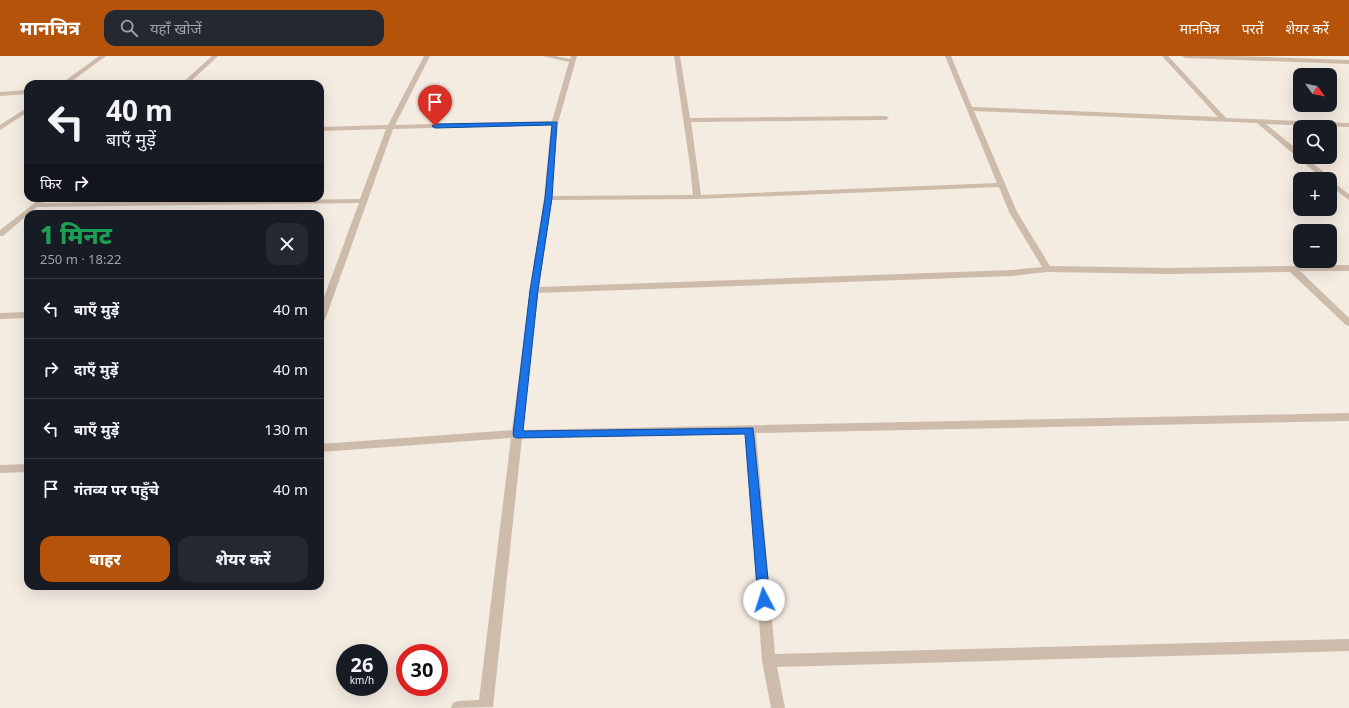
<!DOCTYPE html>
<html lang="hi">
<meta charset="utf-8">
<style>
body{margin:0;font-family:"Noto Sans","Noto Sans Devanagari",sans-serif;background:#242831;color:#f1f3f6;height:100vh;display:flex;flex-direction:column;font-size:15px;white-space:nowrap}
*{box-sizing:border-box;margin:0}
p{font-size:13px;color:#9ea1a6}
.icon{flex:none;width:22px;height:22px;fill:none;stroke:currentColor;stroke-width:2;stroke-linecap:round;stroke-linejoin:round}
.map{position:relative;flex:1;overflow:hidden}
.drawer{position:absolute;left:24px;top:154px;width:300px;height:380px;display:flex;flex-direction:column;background:#171b24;border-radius:12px;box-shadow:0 4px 16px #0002}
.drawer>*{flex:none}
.top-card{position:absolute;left:24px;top:24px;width:300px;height:122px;border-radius:12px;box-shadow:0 4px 16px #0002;background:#171b24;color:#f1f3f6;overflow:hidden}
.needle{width:26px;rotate:123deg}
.fabs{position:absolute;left:1293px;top:12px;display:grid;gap:8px}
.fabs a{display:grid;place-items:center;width:44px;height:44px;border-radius:8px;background:#171b24;box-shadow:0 4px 16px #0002;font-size:20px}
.speed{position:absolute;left:336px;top:588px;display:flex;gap:8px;font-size:20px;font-weight:700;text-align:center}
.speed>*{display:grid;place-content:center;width:52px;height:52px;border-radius:50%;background:#171b24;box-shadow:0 4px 16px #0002;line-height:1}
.speed small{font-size:10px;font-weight:400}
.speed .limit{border:6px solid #d22;background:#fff;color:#111}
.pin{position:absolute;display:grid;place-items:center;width:34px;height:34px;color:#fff;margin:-41px -17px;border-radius:50% 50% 50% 0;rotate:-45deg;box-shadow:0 0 4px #0007}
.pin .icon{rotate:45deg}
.me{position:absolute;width:44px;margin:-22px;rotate:355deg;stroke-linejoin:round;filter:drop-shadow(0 0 3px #0008)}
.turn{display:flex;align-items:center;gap:14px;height:84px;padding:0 16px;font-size:18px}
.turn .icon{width:52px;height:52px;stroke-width:2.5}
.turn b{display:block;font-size:28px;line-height:34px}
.then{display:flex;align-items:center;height:38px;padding:0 16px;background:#0003;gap:8px;font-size:15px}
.round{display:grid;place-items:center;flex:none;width:42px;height:42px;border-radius:12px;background:#242831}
.overview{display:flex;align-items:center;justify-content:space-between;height:68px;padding:0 16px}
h1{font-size:24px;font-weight:800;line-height:30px;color:#1e9e55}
.action{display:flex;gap:8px;margin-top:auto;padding:8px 16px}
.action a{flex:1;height:46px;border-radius:12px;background:#b45309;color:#fff;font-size:16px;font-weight:800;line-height:46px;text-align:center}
.action a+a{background:#242831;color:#f1f3f6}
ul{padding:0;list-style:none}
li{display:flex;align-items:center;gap:12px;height:60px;padding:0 16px;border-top:1px solid #363941}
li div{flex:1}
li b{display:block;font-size:15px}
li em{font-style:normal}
header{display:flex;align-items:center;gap:24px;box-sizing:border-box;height:56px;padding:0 20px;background:#b45309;color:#fff}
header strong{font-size:19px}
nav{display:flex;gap:22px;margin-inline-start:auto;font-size:14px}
.search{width:280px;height:36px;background:#242831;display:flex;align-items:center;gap:10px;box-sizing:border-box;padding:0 14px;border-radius:12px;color:#9ea1a6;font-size:15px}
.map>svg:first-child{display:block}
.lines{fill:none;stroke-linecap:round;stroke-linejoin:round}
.street{fill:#cdbbac;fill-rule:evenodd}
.route{fill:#1a73e8;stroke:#114b97}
</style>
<header>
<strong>मानचित्र</strong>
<div class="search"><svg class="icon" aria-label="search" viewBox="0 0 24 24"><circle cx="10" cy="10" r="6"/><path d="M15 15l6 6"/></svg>यहाँ खोजें</div>
<nav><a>मानचित्र</a><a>परतें</a><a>शेयर करें</a></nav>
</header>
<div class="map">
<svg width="1349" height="652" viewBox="0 0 1349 652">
<rect width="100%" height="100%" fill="#f4ebe1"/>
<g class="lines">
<path class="street" d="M99,0H106L68,28H61Z
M212,0H218L188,28H181Z
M424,0H430L395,69L552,65L569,6L543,0H555L570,3L571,0H577L558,67L552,140L693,139L690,110L674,0H680L690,62L886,60L889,62L886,64L691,66L701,139L997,127L945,0H951L972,51L1218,61L1162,0H1168L1226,62L1349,67V71L1266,68L1300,96V101H1305L1330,121L1331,123L1330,124L1349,138V144L1330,130V123H1323L1257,67L974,55L1017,156L1050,210L1169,212L1349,209V215H1300L1349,262V270L1346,269L1290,216L1169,218L1047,216L1012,220L538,237L523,374L1349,357V365L756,377L775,598L1349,583V595L777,611L785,652H771L762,605L745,377L522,382L493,651L451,652L453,647L458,645L479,644L511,382L320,396V388L512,374L530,234L544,142L551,69L393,73L325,264L320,267V252L359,147L37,151L3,180H0V174L40,143H43V147L360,143L386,73L320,75V71L388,69ZM999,131L1009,156L1042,211L1012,214L539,231L552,144L697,143Z
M1182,0H1233L1349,4V8L1185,2Z
M28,34V38L0,40V36Z
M28,51V56L0,74V69Z
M28,256V262L0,263V257Z
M28,408V416L0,417V409Z"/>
</g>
<path class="route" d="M557,66L552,142L538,234L523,375L753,372L770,544L768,547L764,549L760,547L758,544L745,378L517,382L514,381L513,378L530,234L545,142L552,69L435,72L432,70L435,68Z"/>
</svg>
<div class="fabs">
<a><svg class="needle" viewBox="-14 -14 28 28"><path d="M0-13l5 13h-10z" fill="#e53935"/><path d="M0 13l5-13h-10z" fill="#9ea1a6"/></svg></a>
<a><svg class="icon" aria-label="search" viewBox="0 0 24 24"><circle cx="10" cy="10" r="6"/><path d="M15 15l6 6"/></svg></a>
<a>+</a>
<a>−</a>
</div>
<div class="speed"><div>26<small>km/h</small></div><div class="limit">30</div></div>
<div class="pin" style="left:435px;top:70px;background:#d93025"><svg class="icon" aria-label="arrive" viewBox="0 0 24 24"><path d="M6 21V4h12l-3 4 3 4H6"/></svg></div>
<svg class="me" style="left:764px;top:544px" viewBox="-20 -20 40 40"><circle r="19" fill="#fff"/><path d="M0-13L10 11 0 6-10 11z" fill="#1a73e8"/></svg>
<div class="top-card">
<div class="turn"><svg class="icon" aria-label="left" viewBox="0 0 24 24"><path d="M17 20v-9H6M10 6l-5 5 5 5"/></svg><div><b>40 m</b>बाएँ मुड़ें</div></div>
<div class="then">फिर<svg class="icon" aria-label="right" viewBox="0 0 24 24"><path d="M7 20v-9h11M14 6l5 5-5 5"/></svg></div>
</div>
<section class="drawer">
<div class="overview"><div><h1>1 मिनट</h1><p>250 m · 18:22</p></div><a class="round"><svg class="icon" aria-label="close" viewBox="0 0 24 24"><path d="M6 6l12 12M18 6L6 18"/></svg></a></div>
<ul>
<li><svg class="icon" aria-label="left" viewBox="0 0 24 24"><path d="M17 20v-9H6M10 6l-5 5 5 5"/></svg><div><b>बाएँ मुड़ें</b></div><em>40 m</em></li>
<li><svg class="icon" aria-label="right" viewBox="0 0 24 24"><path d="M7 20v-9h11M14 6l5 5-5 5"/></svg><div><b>दाएँ मुड़ें</b></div><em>40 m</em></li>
<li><svg class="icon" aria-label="left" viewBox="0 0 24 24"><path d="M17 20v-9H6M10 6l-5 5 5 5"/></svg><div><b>बाएँ मुड़ें</b></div><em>130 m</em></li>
<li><svg class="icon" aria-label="arrive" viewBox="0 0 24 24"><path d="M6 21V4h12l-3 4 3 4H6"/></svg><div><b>गंतव्य पर पहुँचे</b></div><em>40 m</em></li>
</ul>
<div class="action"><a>बाहर</a><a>शेयर करें</a></div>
</section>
</div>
